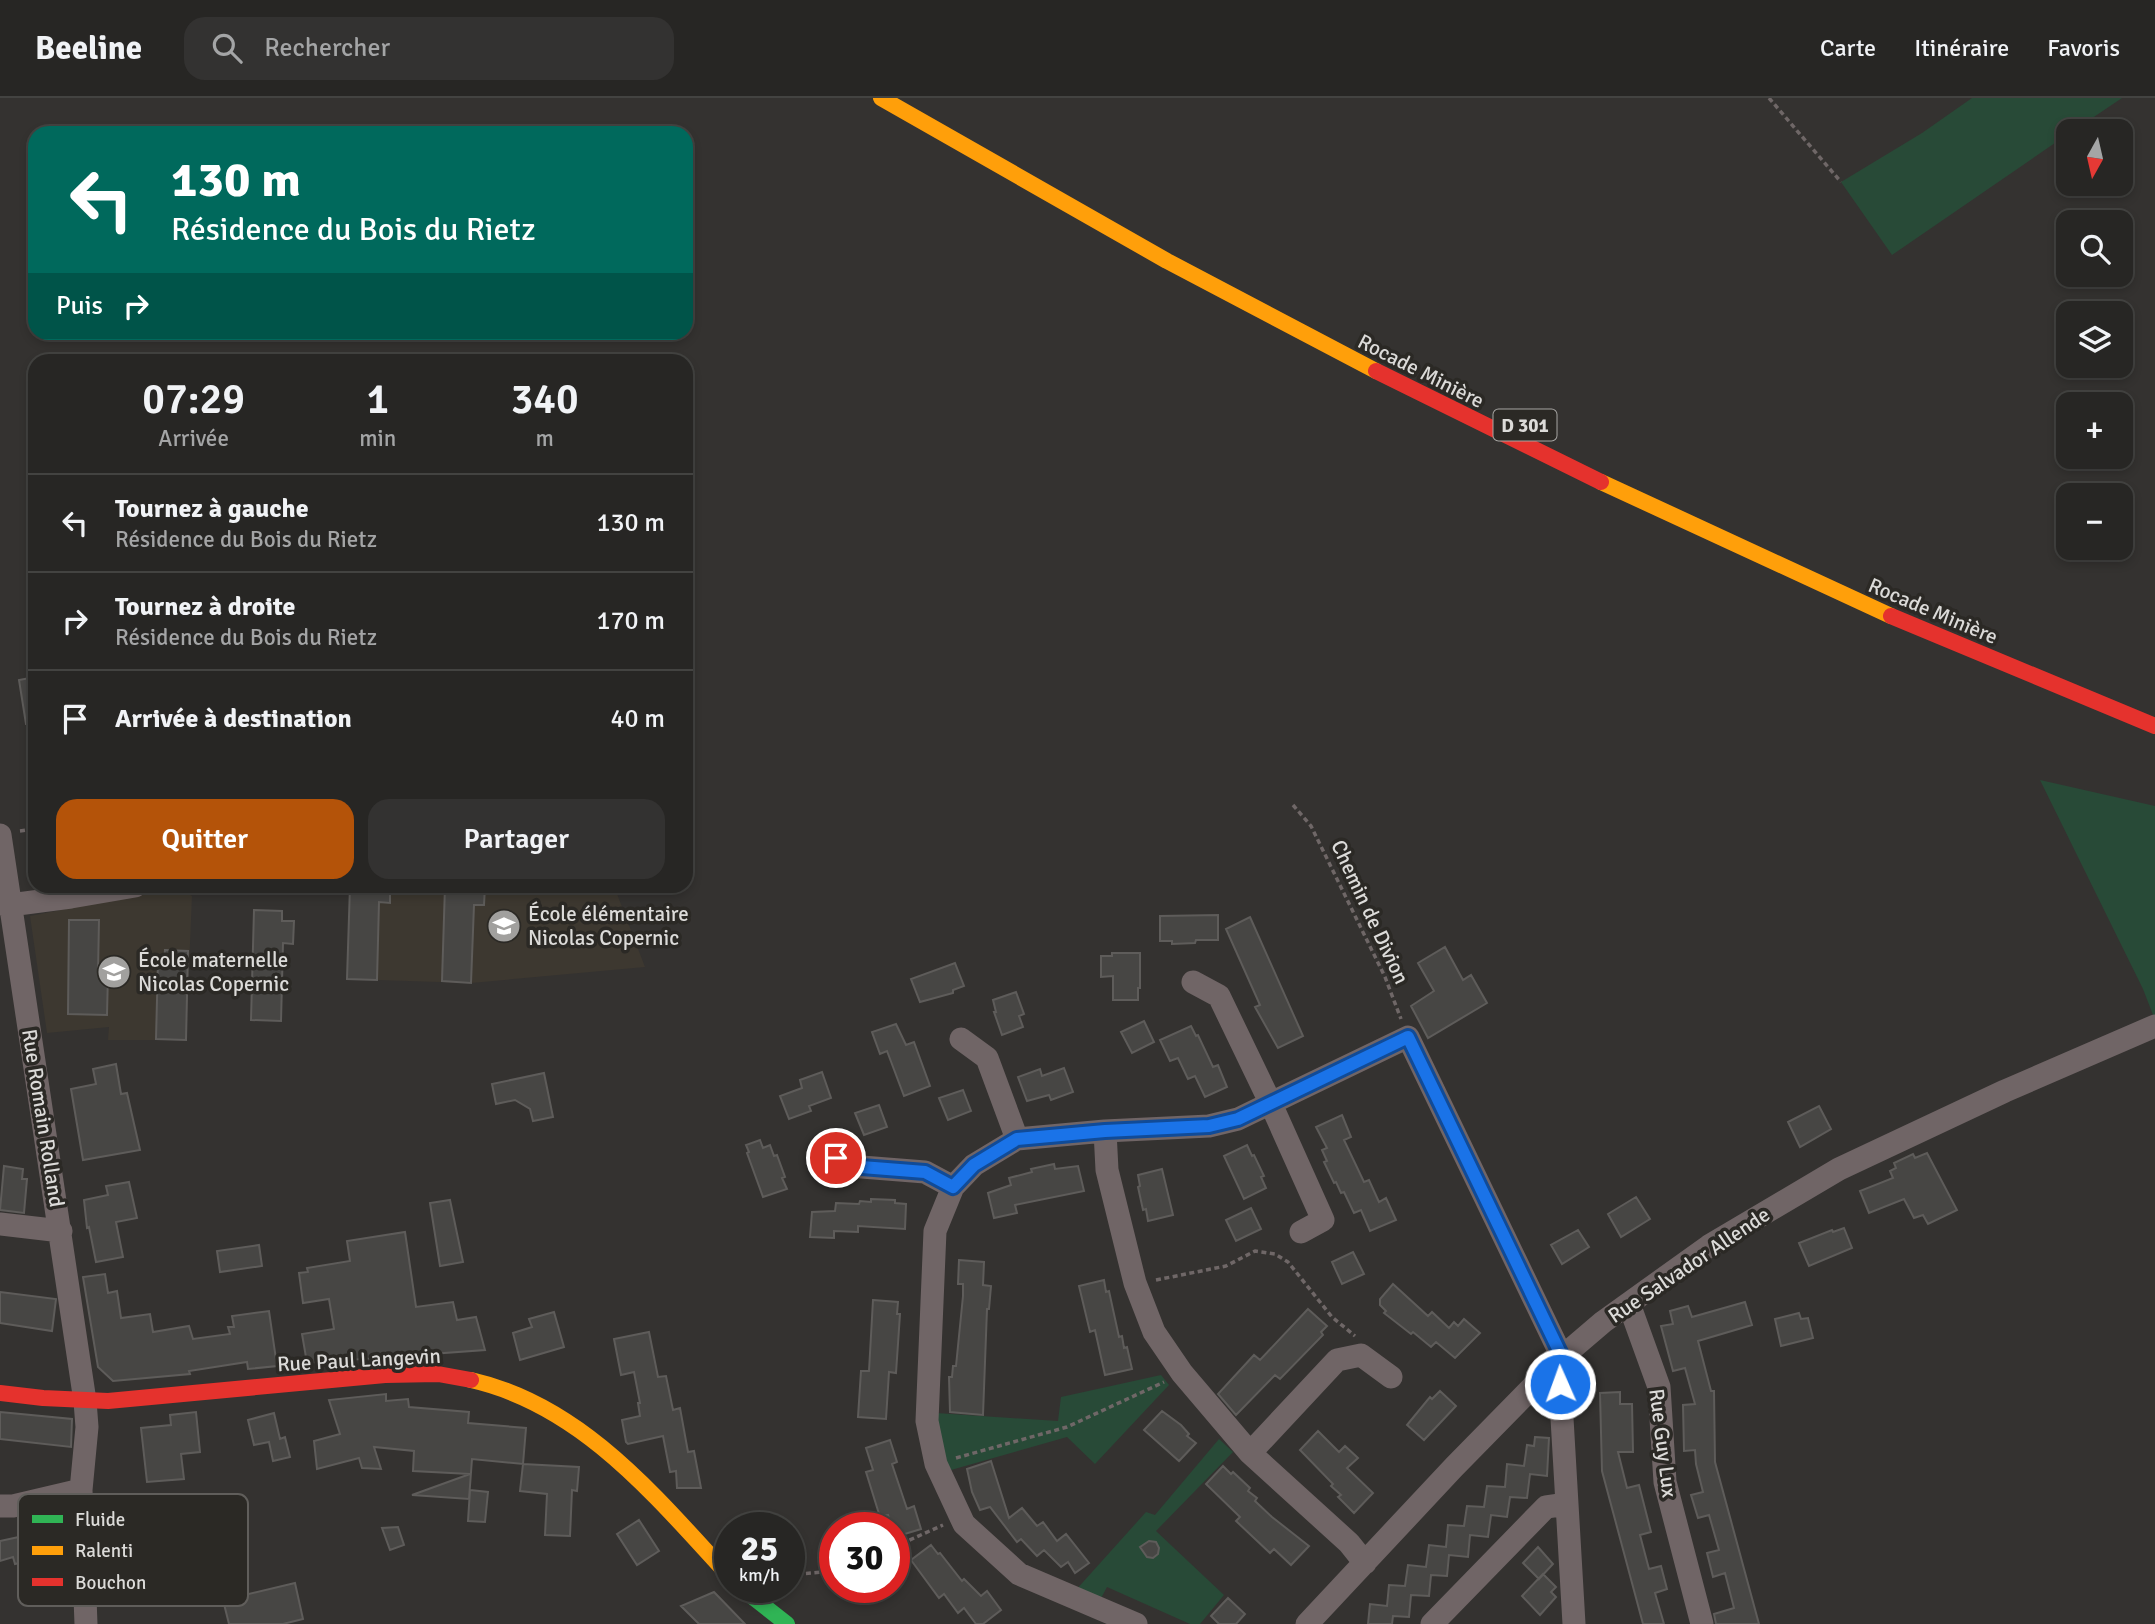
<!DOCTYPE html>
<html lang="fr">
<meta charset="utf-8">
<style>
body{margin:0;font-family:Signika,sans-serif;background:#333231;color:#f1f3f6;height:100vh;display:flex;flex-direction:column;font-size:26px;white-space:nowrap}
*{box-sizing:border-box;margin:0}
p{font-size:23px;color:#a4a5a6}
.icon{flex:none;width:38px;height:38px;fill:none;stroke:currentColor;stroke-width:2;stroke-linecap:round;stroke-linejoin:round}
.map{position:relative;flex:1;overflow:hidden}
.sheet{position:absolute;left:28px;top:256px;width:665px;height:539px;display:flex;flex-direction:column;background:#272624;border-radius:21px;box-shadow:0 4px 10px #0003,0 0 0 2px #434341}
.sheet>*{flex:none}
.hud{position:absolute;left:28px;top:28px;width:665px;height:214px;border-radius:21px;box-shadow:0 4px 10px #0003,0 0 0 2px #434341;background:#00695c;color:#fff;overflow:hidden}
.needle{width:46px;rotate:188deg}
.buttons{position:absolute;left:2056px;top:21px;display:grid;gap:14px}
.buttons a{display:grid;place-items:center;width:77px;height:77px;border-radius:14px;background:#272624;box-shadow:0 4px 10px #0003,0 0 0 2px #434341;font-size:35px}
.speed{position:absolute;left:714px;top:1414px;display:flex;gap:14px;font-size:35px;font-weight:700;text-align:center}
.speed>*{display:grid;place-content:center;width:91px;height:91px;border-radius:50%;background:#272624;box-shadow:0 4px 10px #0003,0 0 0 2px #434341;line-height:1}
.speed small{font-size:18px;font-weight:400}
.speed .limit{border:10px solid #d22;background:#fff;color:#111}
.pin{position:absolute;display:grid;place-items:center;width:60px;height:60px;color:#fff;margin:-30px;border:4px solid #fff;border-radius:50%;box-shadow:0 2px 7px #0007}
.me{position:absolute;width:77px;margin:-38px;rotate:358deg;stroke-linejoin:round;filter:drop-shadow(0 0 5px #0008)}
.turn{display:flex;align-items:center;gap:24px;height:147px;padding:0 28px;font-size:32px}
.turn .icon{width:91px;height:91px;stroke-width:2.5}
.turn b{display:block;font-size:49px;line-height:60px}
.then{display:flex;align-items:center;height:66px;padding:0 28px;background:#0003;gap:14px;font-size:26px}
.eta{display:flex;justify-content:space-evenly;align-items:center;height:119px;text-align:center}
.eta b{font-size:42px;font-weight:600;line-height:49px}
.action{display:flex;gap:14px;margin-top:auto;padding:14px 28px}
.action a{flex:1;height:80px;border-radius:21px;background:#b45309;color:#fff;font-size:28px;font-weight:600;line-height:80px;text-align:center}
.action a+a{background:#333231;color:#f1f3f6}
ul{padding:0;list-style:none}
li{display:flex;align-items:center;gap:21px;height:98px;padding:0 28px;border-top:2px solid #434341}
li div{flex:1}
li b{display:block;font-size:26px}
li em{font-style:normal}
header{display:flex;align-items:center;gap:42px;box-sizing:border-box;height:98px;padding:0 35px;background:#272624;border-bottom:2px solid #434341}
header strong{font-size:33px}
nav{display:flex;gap:38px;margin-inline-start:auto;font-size:24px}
.search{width:490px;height:63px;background:#333231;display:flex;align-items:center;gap:18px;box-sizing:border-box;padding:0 24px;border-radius:21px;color:#a4a5a6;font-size:26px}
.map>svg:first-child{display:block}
.built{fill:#3d3830}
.green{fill:#284a37}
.building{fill:#474644;stroke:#5e5c5a;stroke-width:2}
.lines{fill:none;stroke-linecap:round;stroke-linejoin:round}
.path{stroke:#6f6767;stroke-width:3.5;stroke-dasharray:5 3.5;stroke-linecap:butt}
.street{stroke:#706566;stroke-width:23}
.fast{stroke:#30b455;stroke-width:16}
.slow{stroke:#ff9f0a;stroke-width:16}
.jam{stroke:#e5322d;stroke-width:16}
.route-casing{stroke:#114b97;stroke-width:18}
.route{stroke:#1a73e8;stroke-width:12}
.labels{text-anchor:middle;stroke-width:7;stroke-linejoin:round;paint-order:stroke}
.shield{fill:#2b2925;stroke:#a7a6a3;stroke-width:2}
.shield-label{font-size:19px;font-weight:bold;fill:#dcdbd9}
.street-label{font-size:21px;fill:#dcdbd9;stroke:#2b2925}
.poi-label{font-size:21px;fill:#dcdbd9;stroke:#2b2925;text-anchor:start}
.key{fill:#2b2925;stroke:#605e5b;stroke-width:2}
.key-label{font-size:19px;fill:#dcdbd9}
</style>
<header>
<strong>Beeline</strong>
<div class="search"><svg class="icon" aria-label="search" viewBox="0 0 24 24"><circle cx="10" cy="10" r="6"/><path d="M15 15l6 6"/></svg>Rechercher</div>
<nav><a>Carte</a><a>Itinéraire</a><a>Favoris</a></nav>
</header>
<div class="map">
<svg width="2155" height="1526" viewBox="0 0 2155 1526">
<rect width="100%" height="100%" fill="#343230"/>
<path class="built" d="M380,788H614L645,869L471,885L377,882Z
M178,789L192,798L186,942H108L109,929L47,935L30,818Z"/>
<path class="green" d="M1972,0H2122L2073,33H2068V36L1892,157L1841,84L1922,35Z
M2040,682L2155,708V922L2143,891Z
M1161,1277L1169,1287L1095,1366L1067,1339L944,1374L936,1315L1058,1323L1061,1299Z
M1219,1341L1233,1354L1156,1433L1224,1497L1200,1526H1190L1107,1489L1099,1504L1075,1493L1146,1414L1155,1417Z"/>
<path class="building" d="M35,579V626H26L19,582Z
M350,788H390V805L379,804L377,882L347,881Z
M445,788H485L484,807H474L471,885L442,883Z
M254,812L282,813V823H294L293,846L283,845L281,923L251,922Z
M1218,817V842H1196L1195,845L1172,846V843H1160V818Z
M1250,819L1303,938L1278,950L1255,909L1260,907L1226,831Z
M69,822H99L98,875H108L107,917L68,916Z
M1445,849L1463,882L1471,877L1487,905L1428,940L1411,908L1434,893L1418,865Z
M165,852L188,853L186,942L156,941L158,863H164Z
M1112,855H1140V890H1138V902H1113V878L1101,879V858H1112Z
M955,865L964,888L953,892V895L920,904L911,881Z
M1016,894L1024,916L1019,918L1023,929L1002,937L994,914H996L993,902Z
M1144,923L1154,944L1132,955L1121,934Z
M896,926L906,947L914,944L930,988L904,998L887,953L880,956L872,934Z
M1191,928L1196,938L1198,937L1213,969L1218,967L1227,989L1205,999L1195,978L1188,981L1178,960L1170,963L1160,942Z
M116,966L121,996L127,995L140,1052L83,1062L71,991L96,986L93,971Z
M1064,970L1073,994L1051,1002L1049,997L1027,1003L1018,979L1040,971L1042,978Z
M822,974L831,1000L809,1008L811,1013L789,1021L780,998L802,990L800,982Z
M544,975L553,1019L533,1023L530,1011L515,1002L496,1006L492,986Z
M963,992L971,1013L948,1022L939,1000Z
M879,1007L887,1029L864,1037L855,1015Z
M1819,1008L1831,1031L1800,1049L1788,1024Z
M1342,1017L1351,1039L1344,1042L1364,1084L1369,1082L1379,1104L1386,1100L1396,1122L1370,1133L1361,1112L1354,1115L1344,1094L1341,1095L1336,1084L1334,1085L1324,1064L1327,1063L1322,1052L1327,1050L1316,1029Z
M760,1042L763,1050L770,1047L774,1058L777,1057L785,1079L782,1080L787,1091L763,1099L747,1055L749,1054L746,1047Z
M1247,1047L1252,1058L1254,1057L1264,1078L1261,1079L1266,1090L1244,1101L1224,1058Z
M1927,1055L1957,1112L1928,1126L1923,1117L1914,1120L1904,1101L1869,1115L1860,1093L1893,1080L1890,1073L1896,1070L1894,1065L1913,1056L1915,1060Z
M1054,1066L1055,1071L1078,1068L1084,1093L1015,1107L1017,1115L994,1120L988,1095L1011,1087L1009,1080L1032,1074L1031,1071Z
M4,1068L23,1071L22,1081H27L24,1115L0,1112Z
M1162,1071L1173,1117L1148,1123L1146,1111L1143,1112L1138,1089L1140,1088L1138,1077Z
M129,1084L137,1120L116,1124L123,1159L96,1164L89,1129L87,1130L84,1102L108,1097L106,1088Z
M1636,1099L1650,1121L1621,1139L1608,1116Z
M871,1101L895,1102V1105L906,1106L905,1131L858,1128V1134L834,1133V1140L810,1139L812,1114L835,1113L836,1105L859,1106L860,1103L871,1104Z
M450,1102L463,1164L440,1168L430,1105Z
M1251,1110L1261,1131L1236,1143L1226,1122Z
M1844,1130L1852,1150L1809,1168L1799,1145L1832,1132L1833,1134Z
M1578,1132L1589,1149L1562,1166L1551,1147Z
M405,1134L416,1209L453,1204L457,1222L476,1219L485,1252L307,1265L302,1236L334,1231L329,1201L303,1205L299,1175L308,1174L307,1170L350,1163L347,1143Z
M259,1147L262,1168L220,1174L217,1153Z
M1353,1154L1364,1176L1342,1186L1332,1164Z
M959,1162L984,1164L983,1187L991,1188L989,1211H987L983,1317L950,1314L949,1279H952L953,1268H956L963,1198V1186H958Z
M105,1176L108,1195L117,1193L121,1220L150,1216L153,1234L189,1228L193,1241L230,1236L228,1229H234L232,1218L269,1213L277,1268L248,1271L247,1264L189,1273L190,1276L113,1283L98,1269L83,1179Z
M1104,1182L1106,1194L1109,1193L1119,1239L1122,1238L1124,1250L1127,1249L1132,1271L1105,1277L1095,1232L1090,1234L1079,1188Z
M1393,1186L1428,1218L1432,1214L1449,1230L1454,1224L1458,1228L1464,1221L1480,1235L1455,1260L1436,1244L1431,1249L1413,1234L1411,1236L1384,1215L1386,1213L1380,1207V1201Z
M0,1194L56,1201L52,1233L0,1225Z
M873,1202L898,1204L897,1216H900L896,1275L889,1274L886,1321L858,1319L861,1273H869Z
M1745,1204L1752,1227L1698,1243L1711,1293H1714L1715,1364L1759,1526H1716L1714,1516L1734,1510L1725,1475L1713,1479L1707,1455L1719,1452L1709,1417L1698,1420L1691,1397L1703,1394L1696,1366L1695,1352L1684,1353L1683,1307L1695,1306L1685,1270L1673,1273L1661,1228L1673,1226L1670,1213L1688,1208L1692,1219Z
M1308,1211L1327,1228L1321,1234L1323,1237L1280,1281L1275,1277L1236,1317L1218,1296L1254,1257L1260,1262Z
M554,1214L564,1249L520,1262L513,1235L532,1229L529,1221Z
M1799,1215L1801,1221L1808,1220L1813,1240L1781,1248L1775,1221Z
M649,1234L658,1279L666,1278L673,1312L680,1310L688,1354L694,1353L701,1390H677L676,1373L670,1374L663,1338L628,1346L626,1344L622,1322L640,1318L638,1305H640L634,1274L621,1277L614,1241Z
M1440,1293L1456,1308L1424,1342L1407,1327L1430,1299L1432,1301Z
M1620,1294V1306H1632L1633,1354H1618L1627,1390L1639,1387L1651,1434L1640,1437L1649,1471L1661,1468L1667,1491L1655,1495L1664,1526H1643L1602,1373L1600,1295Z
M386,1296V1303L408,1301L409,1309L469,1314L468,1325L526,1330L523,1366L472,1361L469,1401L412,1397L470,1376L413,1373L414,1353L374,1349L381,1371L362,1370L359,1360L317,1371L314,1343L340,1336L329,1302Z
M1162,1313L1181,1327L1189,1336L1187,1338L1196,1345L1179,1363L1144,1332Z
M0,1314L72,1321L71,1349L0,1341Z
M196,1314L200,1354L181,1356L184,1381L147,1384L141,1330L171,1327L170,1317Z
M274,1315L280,1341L285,1339L290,1359L273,1363L269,1344L254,1347L248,1322Z
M1318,1333L1339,1354L1345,1348L1358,1360L1347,1370L1373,1395L1354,1415L1338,1399L1341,1397L1331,1388L1333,1386L1300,1352Z
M1535,1339L1549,1340L1547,1378L1530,1376L1527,1400L1510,1399L1507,1419L1491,1417L1488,1439L1470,1437L1468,1459L1449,1457L1447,1478L1431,1477L1429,1498L1411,1497L1409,1519L1393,1518L1392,1526H1368L1370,1506L1387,1508L1389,1487L1405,1488L1408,1467L1426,1469L1429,1447L1446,1449L1448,1427L1464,1428L1467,1408L1484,1409L1487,1388L1505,1389L1507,1366L1524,1368L1527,1347L1534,1348Z
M890,1342L897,1364L892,1366L907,1411L914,1408L921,1431L895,1439L894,1430H892L888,1417L880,1419L866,1374L873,1372L866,1350Z
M991,1363L1009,1420L1022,1410L1037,1428L1043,1424L1057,1443L1066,1436L1089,1465L1075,1475L1068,1464L1061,1469L1044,1452L1037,1458L1021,1441L1017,1444L990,1409L980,1412L972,1394L967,1371Z
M523,1366L579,1369L577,1393L572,1392L570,1438L545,1437L547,1396L520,1393Z
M1223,1368L1231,1376L1233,1374L1250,1390L1248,1393L1257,1400L1255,1403L1272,1419L1309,1448L1291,1467L1274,1451L1270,1455L1236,1423L1240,1419L1206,1386Z
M470,1392L488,1394L485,1424L468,1423Z
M639,1422L659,1453L637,1467L617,1436Z
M398,1429L404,1447L390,1452L382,1430Z
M42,1434L47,1455L36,1458L37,1461L15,1466L13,1459L0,1463V1443Z
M1149,1443L1156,1444L1159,1450L1158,1456L1153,1460L1147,1459L1140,1449Z
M931,1447L938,1456L940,1455L962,1483L964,1481L981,1498L987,1493L1001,1512L983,1526H976L964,1510L958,1515L944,1496L939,1500L911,1462Z
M1538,1449L1553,1466L1539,1481L1523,1465Z
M1543,1476L1556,1489L1551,1494L1556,1499L1540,1517L1522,1498Z
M295,1485L303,1521L283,1526H229L223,1502Z
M714,1494L745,1526H699L681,1508Z
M1228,1500L1245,1516L1236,1526H1219L1211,1518Z"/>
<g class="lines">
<path class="path" d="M1769,0L1841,84
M1293,707L1311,728L1385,879L1401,921
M20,733L35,731
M1156,1182L1226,1168L1255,1153L1275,1156L1288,1164L1332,1219L1355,1238
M956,1360L1067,1329L1164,1284
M894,1449L943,1427
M789,1477L835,1473"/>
<path class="street" d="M0,737L85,1303L87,1329L81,1392L86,1526
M0,806L10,807L71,799L135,788
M1193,884L1219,898L1271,1006L1323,1122L1301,1134
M961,941L987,960L1017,1041
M1105,1033L1107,1072L1135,1185L1154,1234L1182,1275L1250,1355L1349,1445L1365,1465
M823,1052L849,1068L925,1074L953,1089
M0,1126L61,1133
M1629,1206L1659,1289L1665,1384L1702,1526
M1250,1355L1337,1262L1361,1257L1391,1279
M0,1408H13L81,1392
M1136,1526L1019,1476L964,1426L936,1366L927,1323L935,1133L953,1089L974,1067L1017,1041L1105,1033L1209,1028L1238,1021L1408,939L1562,1259L1560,1286L1574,1526
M1307,1526L1454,1369L1562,1259L1603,1224L1709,1148L1839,1071L2005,993L2155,928
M1432,1526L1546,1409L1567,1406"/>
<path class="fast" d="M740,1489L787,1526"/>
<path class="slow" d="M881,0L1167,163L1376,273
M1601,384L1891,518
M471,1282C582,1307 656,1399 730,1479"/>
<path class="jam" d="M1376,273L1601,384
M1891,518L2155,628
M0,1295L43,1300L108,1303L385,1277L438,1276L471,1282"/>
</g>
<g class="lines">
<defs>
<path id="route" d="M836,1060L849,1068L925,1074L953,1089L974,1067L1017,1041L1105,1033L1209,1028L1238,1021L1408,939L1562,1259L1560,1286"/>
</defs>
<use href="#route" class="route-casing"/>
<use href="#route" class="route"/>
</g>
<defs>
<symbol id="school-disc" viewBox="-11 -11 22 22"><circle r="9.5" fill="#a1a09e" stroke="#2b2925"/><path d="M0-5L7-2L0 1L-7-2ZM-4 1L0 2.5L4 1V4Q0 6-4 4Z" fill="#fff"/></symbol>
</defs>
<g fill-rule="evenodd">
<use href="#school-disc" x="485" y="809" width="38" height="38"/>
<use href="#school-disc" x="95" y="855" width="38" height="38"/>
</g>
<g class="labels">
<rect class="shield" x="1493.5" y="311.5" width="63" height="31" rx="5"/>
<g class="shield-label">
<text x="1525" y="334">D 301</text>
</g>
<g class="street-label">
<text transform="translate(1421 273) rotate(27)" y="7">Rocade Minière</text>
<text transform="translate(1933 513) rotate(23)" y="7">Rocade Minière</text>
<text transform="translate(1370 814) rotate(65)" y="7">Chemin de Divion</text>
<text transform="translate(43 1020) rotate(81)" y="7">Rue Romain Rolland</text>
<text transform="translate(1689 1167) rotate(-34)" y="7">Rue Salvador Allende</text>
<text transform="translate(359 1262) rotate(-3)" y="7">Rue Paul Langevin</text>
<text transform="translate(1663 1345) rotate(83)" y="7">Rue Guy Lux</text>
</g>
<g class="poi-label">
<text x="528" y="823">École élémentaire<tspan x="528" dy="24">Nicolas Copernic</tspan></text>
<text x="138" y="869">École maternelle<tspan x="138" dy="24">Nicolas Copernic</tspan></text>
</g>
</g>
<rect x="18" y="1396" width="230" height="112" rx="10" class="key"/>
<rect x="32" y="1417" width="31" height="8" fill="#30b455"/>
<rect x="32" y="1448" width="31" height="9" fill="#ff9f0a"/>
<rect x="32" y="1480" width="31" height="8" fill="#e5322d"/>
<g class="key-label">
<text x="75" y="1428">Fluide</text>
<text x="75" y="1459">Ralenti</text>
<text x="75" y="1491">Bouchon</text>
</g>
</svg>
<div class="buttons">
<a><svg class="needle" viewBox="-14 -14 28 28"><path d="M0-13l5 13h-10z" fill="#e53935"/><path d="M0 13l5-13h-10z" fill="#a4a5a6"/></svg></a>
<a><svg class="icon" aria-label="search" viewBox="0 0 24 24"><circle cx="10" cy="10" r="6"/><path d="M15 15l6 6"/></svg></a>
<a><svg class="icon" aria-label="layers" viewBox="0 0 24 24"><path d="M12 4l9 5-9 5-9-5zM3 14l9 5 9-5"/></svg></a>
<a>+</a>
<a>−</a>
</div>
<div class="speed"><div>25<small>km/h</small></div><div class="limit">30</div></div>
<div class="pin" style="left:836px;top:1060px;background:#d93025"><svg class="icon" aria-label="arrive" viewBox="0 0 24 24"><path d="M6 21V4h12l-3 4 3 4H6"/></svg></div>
<svg class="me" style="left:1560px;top:1286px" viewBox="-20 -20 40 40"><circle r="17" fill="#1a73e8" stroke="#fff" stroke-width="3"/><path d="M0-11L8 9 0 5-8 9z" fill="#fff"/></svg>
<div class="hud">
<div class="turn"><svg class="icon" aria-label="left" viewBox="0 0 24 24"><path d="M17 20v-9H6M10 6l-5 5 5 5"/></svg><div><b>130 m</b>Résidence du Bois du Rietz</div></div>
<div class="then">Puis<svg class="icon" aria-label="right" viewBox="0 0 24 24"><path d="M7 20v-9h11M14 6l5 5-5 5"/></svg></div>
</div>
<section class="sheet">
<div class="eta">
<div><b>07:29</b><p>Arrivée</p></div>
<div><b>1</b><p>min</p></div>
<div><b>340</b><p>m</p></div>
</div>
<ul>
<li><svg class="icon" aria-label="left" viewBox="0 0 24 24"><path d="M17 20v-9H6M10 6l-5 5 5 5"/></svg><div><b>Tournez à gauche</b><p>Résidence du Bois du Rietz</p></div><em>130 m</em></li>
<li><svg class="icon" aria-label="right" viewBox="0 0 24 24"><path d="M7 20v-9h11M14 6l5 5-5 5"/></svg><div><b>Tournez à droite</b><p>Résidence du Bois du Rietz</p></div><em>170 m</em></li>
<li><svg class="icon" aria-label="arrive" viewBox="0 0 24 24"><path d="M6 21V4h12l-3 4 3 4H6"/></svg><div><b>Arrivée à destination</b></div><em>40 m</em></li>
</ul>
<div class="action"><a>Quitter</a><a>Partager</a></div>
</section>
</div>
